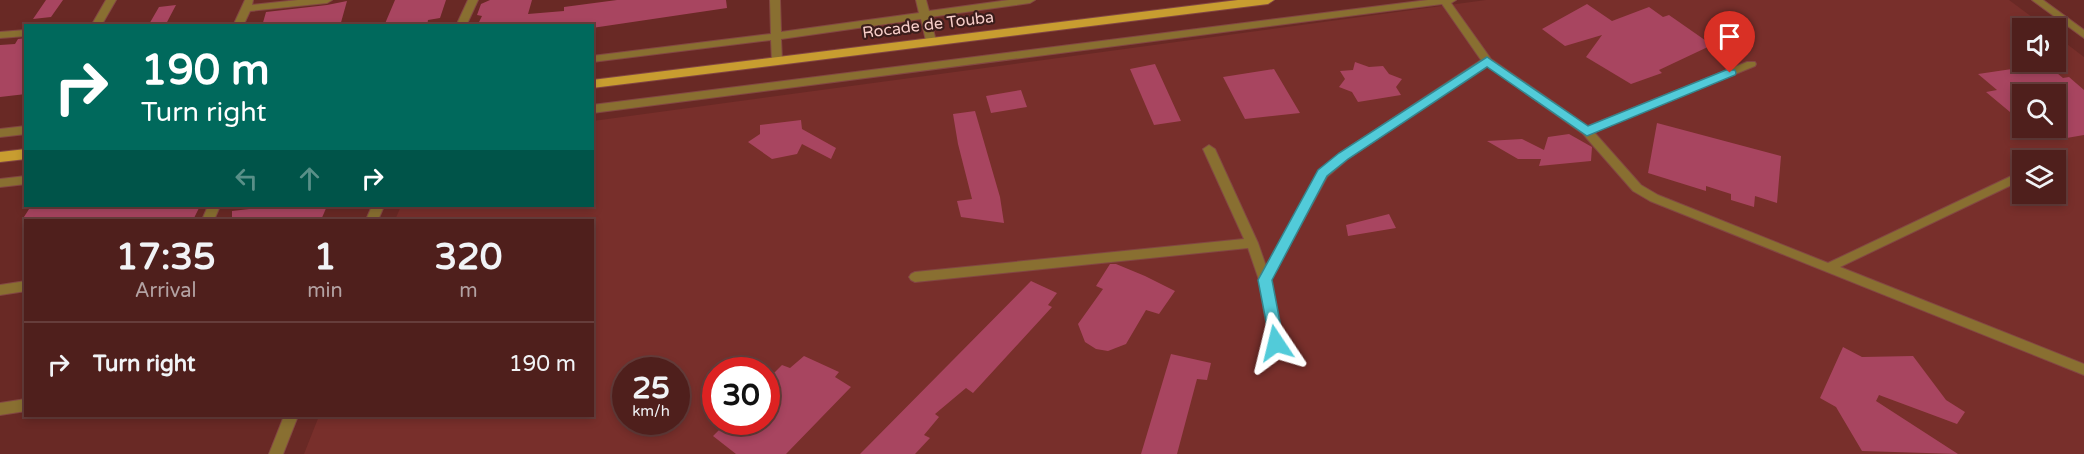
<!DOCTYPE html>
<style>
body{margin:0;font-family:"Varela Round",sans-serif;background:#592c29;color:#f1f3f6;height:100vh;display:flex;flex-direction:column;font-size:22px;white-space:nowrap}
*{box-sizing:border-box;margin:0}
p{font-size:20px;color:#b3a2a3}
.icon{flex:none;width:33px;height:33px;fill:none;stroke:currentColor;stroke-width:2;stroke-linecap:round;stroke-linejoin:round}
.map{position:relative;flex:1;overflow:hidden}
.details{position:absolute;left:24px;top:219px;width:570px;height:198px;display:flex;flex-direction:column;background:#4f1f1c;border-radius:0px;box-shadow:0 3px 9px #0003,0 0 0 2px #663d3b}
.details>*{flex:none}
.top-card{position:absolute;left:24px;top:24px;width:570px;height:183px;border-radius:0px;box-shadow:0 3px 9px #0003,0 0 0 2px #663d3b;background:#00695c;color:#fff;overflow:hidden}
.fabs{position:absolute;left:2012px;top:18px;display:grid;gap:12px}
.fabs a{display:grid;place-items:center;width:54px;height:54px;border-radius:0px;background:#4f1f1c;box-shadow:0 3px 9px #0003,0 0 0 2px #663d3b;font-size:30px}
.speed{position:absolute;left:612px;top:357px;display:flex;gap:12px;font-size:30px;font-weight:700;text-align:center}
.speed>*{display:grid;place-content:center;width:78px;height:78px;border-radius:50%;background:#4f1f1c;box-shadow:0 3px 9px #0003,0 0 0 2px #663d3b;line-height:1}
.speed small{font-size:15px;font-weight:400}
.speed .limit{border:9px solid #d22;background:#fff;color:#111}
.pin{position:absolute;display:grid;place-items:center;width:51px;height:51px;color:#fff;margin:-62px -26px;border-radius:50% 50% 50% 0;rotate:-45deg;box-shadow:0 0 6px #0007}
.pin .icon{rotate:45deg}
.me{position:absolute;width:66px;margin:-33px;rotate:350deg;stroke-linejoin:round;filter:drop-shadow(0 0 4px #0008)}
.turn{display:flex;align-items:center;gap:21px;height:126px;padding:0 18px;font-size:27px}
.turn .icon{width:78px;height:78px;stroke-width:2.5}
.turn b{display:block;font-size:42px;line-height:51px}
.lanes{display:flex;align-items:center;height:57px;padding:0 18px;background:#0003;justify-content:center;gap:30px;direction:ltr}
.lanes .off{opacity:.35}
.eta{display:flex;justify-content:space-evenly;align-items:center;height:102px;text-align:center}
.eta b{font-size:36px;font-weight:800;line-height:42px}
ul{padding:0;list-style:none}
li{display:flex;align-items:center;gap:18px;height:84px;padding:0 18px;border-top:2px solid #663d3b}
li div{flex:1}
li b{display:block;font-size:22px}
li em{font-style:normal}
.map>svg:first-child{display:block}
.built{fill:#782f2b;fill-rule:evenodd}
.building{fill:#a84560}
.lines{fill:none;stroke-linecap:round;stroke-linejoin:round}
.minor-casing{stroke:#834743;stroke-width:2}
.primary-casing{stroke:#834743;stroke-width:2}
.minor{fill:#896f31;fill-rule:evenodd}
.primary{fill:#c89d30;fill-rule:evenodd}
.route{fill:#52cbd9;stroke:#35848d;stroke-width:1.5}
.labels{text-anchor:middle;stroke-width:4.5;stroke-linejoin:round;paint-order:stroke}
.street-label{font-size:16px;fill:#f8cfca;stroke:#3b1d1b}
</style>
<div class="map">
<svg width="2084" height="454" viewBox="0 0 2084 454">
<rect width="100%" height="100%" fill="#692925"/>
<path class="built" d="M1486,0H2009L2047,28H2022V62H2055V35L2084,57V454H304L319,416H592V220H395L401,206H592L593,121ZM2022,94H2055V128H2022ZM2022,160H2055V194H2022ZM626,370H676V422H626ZM716,370H766V422H716Z"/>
<path class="building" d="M46,0H63L51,17L33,19Z
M395,0H446L440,18L428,20L427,26H384Z
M490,0H532L528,14L564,11V7L617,0H726L727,8L592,28V26H477L482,16L477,15L481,4Z
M347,1L340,26H262L266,12L327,5Z
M1587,4L1612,21L1649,7L1663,17L1669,15L1712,45L1659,70L1662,73L1631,84L1586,57L1602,35L1565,46L1542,29Z
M176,5L166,24L148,26L159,7Z
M26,38V94L0,97V45L15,44L18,39Z
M1355,62L1369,67L1383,66L1389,74L1402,79L1396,87L1401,95L1358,102L1352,92L1339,87L1345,79L1340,71L1353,70Z
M1155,64L1181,121L1154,125L1130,69Z
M2046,64L2063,78L2069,77L2084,90V135L2055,140V94H2022V122L1986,92L1997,90L1978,74Z
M1274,69L1300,113L1245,119L1223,77Z
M1021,90L1027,107L991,113L986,96Z
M975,111L1000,197L1004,223L961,217L957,201L972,199L958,144L953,114Z
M801,120L802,129L836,148L831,159L802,144L797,154L772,159L748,142L760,134V125Z
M1657,123L1781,156L1777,203L1755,196L1754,207L1731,200V194L1706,186V191L1648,173Z
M1569,134L1592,147L1591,161L1539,166L1541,159H1518L1487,141L1522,139L1544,150L1548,137Z
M31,206H200L193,220H22Z
M277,206H327L321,220H232V211Z
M1389,214L1396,228L1348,236L1346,225Z
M1110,264H1116L1145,276L1175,291L1159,314L1146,310L1126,344L1108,351L1096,349L1085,342L1078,324L1103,289L1096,286Z
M1031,281L1057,293L1048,305L1052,307L973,393L966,388L935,414L939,417L924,435L930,438L915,454H860Z
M1843,347L1862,357L1913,356L1946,400L1965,412L1957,424L1879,395L1876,401L1958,454L1862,451L1836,407L1820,398Z
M1171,354L1211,363L1207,380L1197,379L1177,454H1141Z
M804,356L839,372L835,377L851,387L786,454H736L713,436L727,422H766V381L782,365L790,368Z"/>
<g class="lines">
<defs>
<path id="minor" d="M106,0H116L101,26H91Z
M245,0H253L252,5L298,0H332L327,3L250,11L243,26H233Z
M468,0H478L466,26H456Z
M770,0H780L781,32L919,13L916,0H926L929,11L1009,0H1035L1030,3L930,17L936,41L931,44L926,41L921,19L781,39L782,61L777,64L772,61L771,40L592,62V56L771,34Z
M1428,0H1456L1451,3L1491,59L1588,126L1747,62H1755L1756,64L1755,66L1594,132L1641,185L1658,195L1828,263L2022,171V180L1840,267L2084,364V375L1650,201L1633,191L1583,134L1487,66L1348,159L1327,177L1271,280L1283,343L1281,347L1276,348L1271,347L1269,343L1259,280L1248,248L915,282L911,280L909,277L911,274L915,272L1244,239L1203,149L1209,145L1215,149L1258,243L1266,266L1319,171L1340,153L1481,60L1442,4L592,113V105Z
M2032,0H2043L2084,30V38Z
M26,30V36L0,38V32Z
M26,126V134L0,137V129Z
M2057,154L2061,155L2063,158L2055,163V160H2046L2048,157Z
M26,176V184L0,187V179Z
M208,206H220L214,220H202Z
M372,206H384L378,220H366Z
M26,281V291L0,295V285Z
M26,399V411L0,415V403Z
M284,416H298L283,454H269Z"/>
<path id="primary" d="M1238,0H1274L1268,4L592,88V80Z
M26,149V159L0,162V152Z"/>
</defs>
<use href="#minor" class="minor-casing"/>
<use href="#primary" class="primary-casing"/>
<use href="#minor" class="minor"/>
<use href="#primary" class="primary"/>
</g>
<path class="route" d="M1487,57L1588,126L1726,70H1735L1736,73L1735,75L1587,136L1487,67L1348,159L1327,176L1272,280L1284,343L1282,347H1271L1258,280L1318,170L1339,153Z"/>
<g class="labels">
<g class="street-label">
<text transform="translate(928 24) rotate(-7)" y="6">Rocade de Touba</text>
</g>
</g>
</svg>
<div class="fabs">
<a><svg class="icon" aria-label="sound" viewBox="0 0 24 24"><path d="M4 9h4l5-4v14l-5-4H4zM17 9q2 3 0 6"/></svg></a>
<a><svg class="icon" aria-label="search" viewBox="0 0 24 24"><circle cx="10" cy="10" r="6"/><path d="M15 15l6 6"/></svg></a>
<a><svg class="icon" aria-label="layers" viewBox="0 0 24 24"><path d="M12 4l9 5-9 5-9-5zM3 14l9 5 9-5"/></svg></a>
</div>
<div class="speed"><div>25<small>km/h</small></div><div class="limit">30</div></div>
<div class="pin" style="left:1730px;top:73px;background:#d93025"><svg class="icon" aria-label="arrive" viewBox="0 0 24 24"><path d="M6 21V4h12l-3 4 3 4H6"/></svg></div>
<svg class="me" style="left:1276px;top:343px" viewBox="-20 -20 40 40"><path d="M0-17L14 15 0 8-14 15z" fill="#52cbd9" stroke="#fff" stroke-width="4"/></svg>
<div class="top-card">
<div class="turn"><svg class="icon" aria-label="right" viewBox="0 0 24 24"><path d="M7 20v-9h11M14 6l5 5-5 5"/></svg><div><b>190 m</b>Turn right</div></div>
<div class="lanes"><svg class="icon off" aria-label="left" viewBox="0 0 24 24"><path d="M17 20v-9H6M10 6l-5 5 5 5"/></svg><svg class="icon off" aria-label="ahead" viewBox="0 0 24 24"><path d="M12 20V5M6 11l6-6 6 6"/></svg><svg class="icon" aria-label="right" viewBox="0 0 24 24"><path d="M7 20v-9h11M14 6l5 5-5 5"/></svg></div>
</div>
<section class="details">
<div class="eta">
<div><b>17:35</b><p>Arrival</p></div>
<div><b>1</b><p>min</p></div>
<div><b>320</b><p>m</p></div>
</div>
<ul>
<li><svg class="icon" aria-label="right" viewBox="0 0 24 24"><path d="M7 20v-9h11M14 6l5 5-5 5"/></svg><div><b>Turn right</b></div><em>190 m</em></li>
</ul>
</section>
</div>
